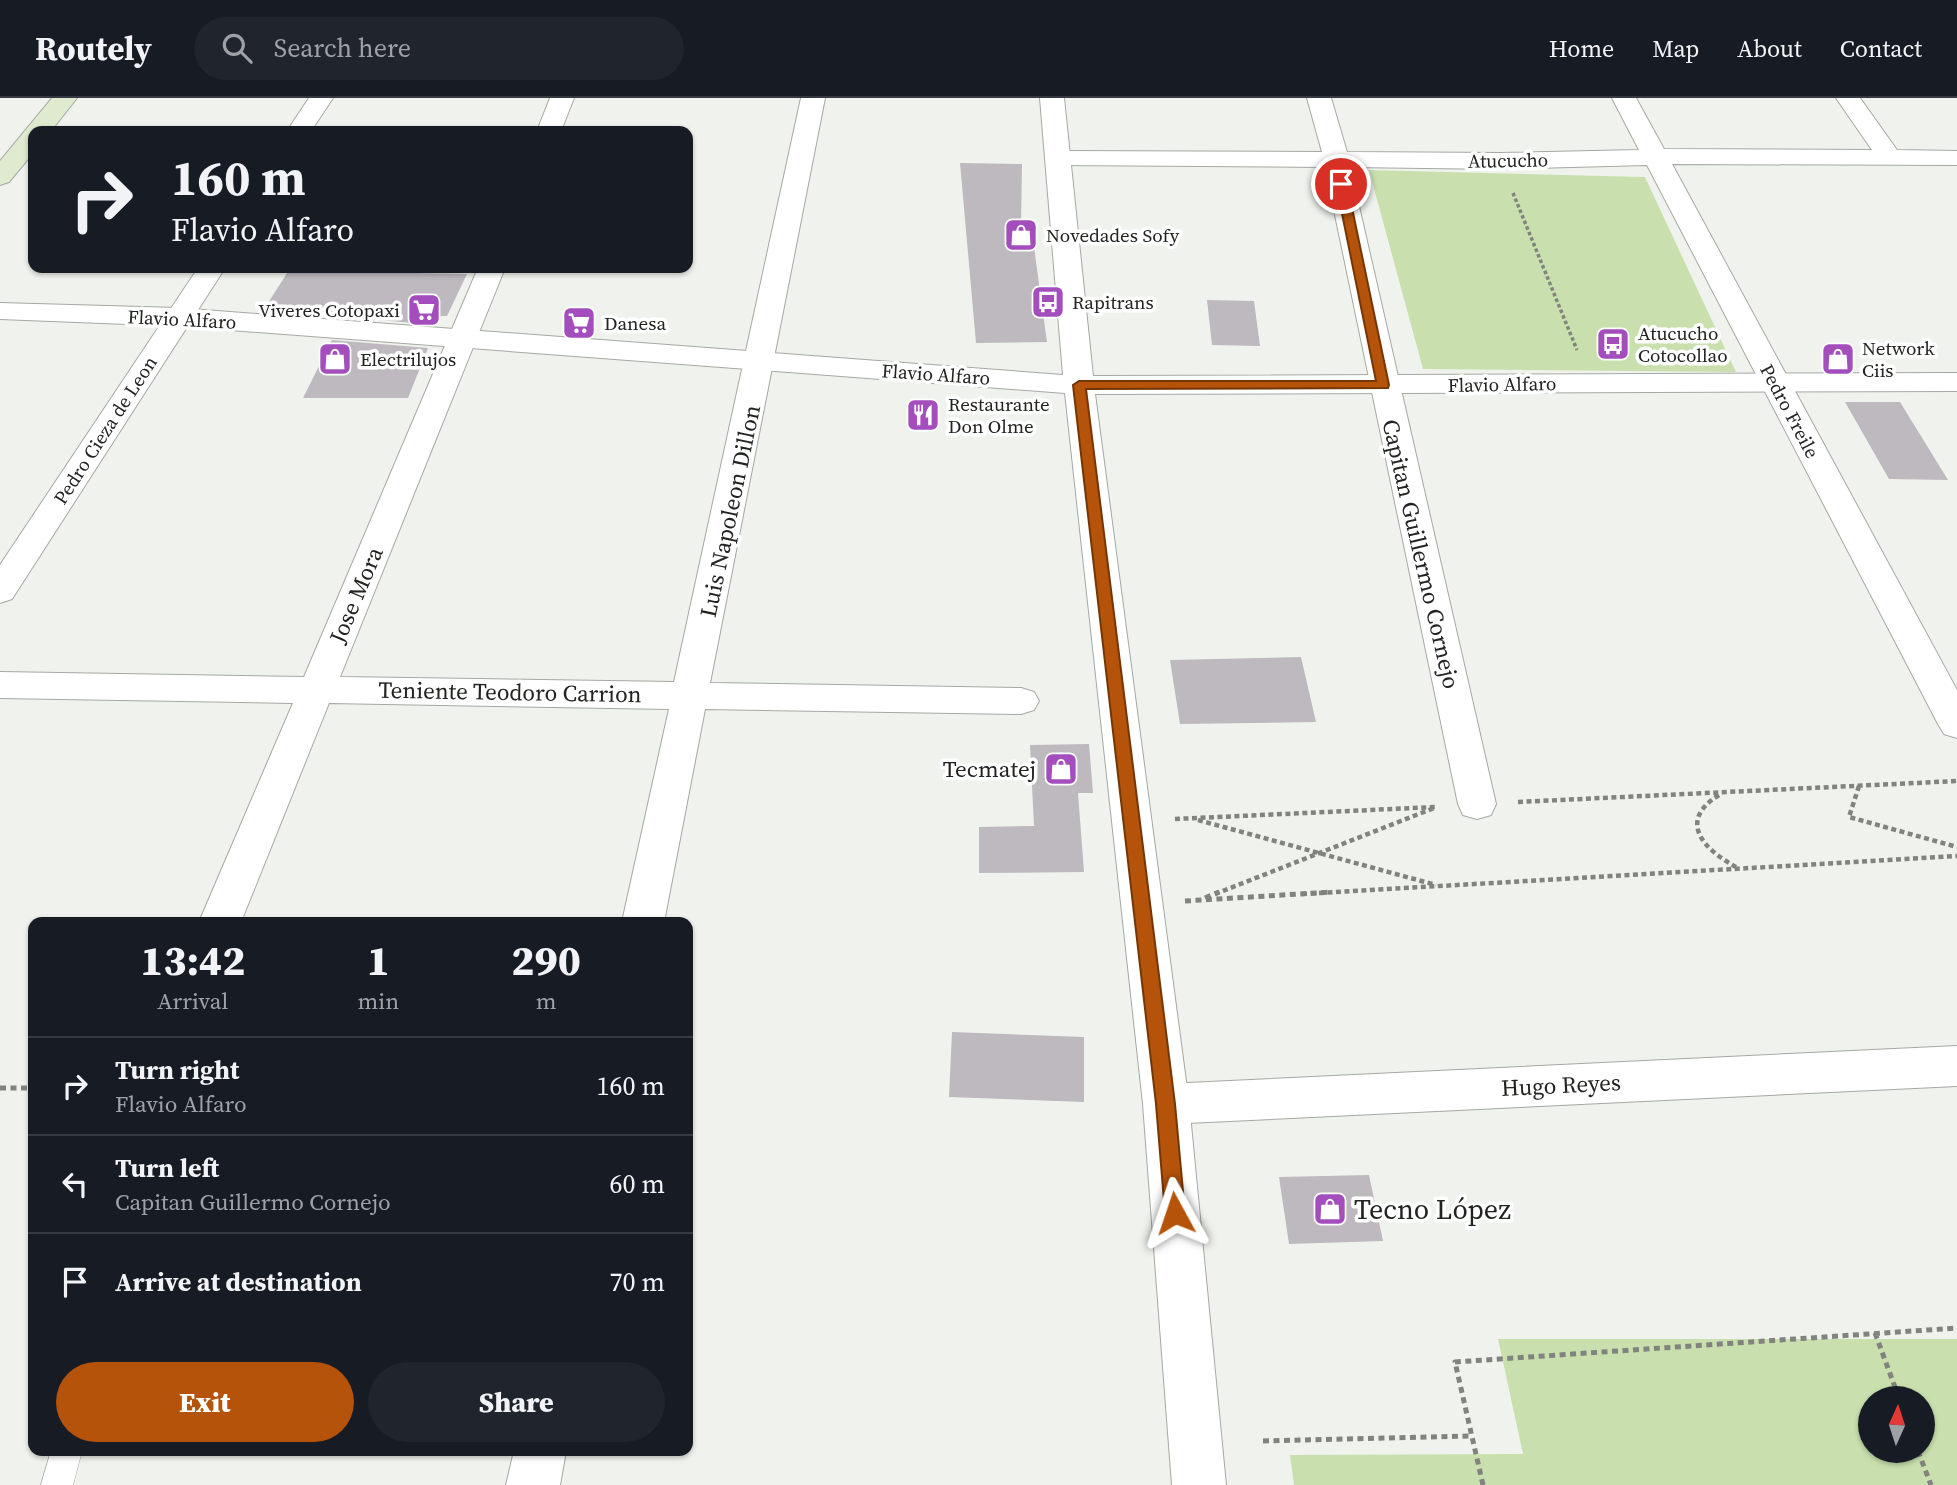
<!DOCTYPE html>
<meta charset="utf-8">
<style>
body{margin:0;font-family:"Source Serif 4",serif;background:#20242c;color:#f1f3f6;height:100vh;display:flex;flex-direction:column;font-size:26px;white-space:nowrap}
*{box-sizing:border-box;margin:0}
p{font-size:23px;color:#9ea1a6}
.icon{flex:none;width:38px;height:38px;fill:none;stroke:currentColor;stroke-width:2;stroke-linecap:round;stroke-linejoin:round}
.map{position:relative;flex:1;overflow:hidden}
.details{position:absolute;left:28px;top:819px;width:665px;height:539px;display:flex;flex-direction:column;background:#171b24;border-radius:14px;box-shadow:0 2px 5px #0004}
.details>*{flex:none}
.top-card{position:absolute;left:28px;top:28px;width:665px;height:147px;border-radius:14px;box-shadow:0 2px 5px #0004;background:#171b24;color:#f1f3f6;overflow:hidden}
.needle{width:46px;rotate:3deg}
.tools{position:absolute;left:1858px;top:1288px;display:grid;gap:14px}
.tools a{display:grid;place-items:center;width:77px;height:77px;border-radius:50%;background:#171b24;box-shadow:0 2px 5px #0004;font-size:35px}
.pin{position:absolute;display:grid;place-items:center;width:60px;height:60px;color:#fff;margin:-30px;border:4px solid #fff;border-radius:50%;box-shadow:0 2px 7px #0007}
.me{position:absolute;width:77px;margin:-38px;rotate:355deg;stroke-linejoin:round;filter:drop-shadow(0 0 5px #0008)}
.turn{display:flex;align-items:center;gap:24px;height:147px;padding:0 28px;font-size:32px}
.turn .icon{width:91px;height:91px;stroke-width:2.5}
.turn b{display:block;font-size:49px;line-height:60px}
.eta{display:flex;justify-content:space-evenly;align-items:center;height:119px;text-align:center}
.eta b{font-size:42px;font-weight:800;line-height:49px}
.primary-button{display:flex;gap:14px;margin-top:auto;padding:14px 28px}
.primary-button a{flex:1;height:80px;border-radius:42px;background:#b45309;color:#fff;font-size:28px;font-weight:800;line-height:80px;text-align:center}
.primary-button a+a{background:#20242c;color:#f1f3f6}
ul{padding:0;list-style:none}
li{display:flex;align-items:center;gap:21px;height:98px;padding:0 28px;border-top:2px solid #363941}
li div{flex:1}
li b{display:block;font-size:26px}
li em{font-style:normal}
header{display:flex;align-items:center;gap:42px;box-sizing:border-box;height:98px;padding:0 35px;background:#171b24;border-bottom:2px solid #363941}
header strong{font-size:33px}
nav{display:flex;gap:38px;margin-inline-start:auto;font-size:24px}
.search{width:490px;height:63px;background:#20242c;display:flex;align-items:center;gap:18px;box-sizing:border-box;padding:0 24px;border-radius:38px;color:#9ea1a6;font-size:26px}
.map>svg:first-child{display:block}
.green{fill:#c9e0ae;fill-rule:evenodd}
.building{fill:#bdb9be}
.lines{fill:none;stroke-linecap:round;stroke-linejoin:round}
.service-casing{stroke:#a5a8a3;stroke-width:1}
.minor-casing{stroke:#a5a8a3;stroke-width:2}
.tertiary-casing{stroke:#a5a8a3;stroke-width:2}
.secondary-casing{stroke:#a5a8a3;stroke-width:2}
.path-far2{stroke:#81837f;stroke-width:3.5;stroke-dasharray:3.5 2.5;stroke-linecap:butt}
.path-far1{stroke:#81837f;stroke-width:4.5;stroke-dasharray:5 3.5;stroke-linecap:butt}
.path{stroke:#81837f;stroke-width:5;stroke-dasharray:6 4.5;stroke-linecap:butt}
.service{fill:#fff;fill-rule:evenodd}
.minor{fill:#fff;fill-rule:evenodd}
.tertiary{fill:#fff;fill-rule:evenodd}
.secondary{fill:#dfeace;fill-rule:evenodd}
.route{fill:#b45309;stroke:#753606;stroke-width:2}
.labels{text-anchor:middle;stroke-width:7;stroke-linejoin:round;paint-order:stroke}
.far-street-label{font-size:19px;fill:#222421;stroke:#fefffe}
.far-poi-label{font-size:19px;fill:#222421;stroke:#fefffe;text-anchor:start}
.street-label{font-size:23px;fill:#222421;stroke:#fefffe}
.poi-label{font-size:23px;fill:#222421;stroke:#fefffe;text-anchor:end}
.near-poi-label{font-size:28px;fill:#222421;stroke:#fefffe;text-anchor:start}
</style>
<header>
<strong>Routely</strong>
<div class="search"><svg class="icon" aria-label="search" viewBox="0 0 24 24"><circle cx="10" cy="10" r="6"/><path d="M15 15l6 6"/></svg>Search here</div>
<nav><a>Home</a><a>Map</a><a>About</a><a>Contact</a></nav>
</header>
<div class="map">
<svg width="1957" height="1387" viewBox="0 0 1957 1387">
<rect width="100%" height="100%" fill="#f0f3ed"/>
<path class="green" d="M1369,72L1645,79L1736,274L1423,271Z
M1498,1241H1957V1387H1294L1290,1357L1523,1356ZM1871,1300H1923V1353H1871Z"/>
<path class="building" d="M960,65L1022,66L1021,128L1031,127L1047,244L976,245Z
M289,172L364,174L467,176L447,218H441L437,227L295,215L298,209L266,208Z
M1207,202L1254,203L1260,248L1212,247Z
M332,242L428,250L408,300H303Z
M1845,304H1900L1948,382L1889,381Z
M1301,559L1316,624L1180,626L1170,562Z
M1089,646L1093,695H1078L1084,774L979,775V729L1034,728L1030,647Z
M952,934L1084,939V1004L949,999Z
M1369,1077L1383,1143L1289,1146L1279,1079Z"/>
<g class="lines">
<defs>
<path id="service" d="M51,1353H82L73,1387H41Z"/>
<path id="minor" d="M309,0H333L311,33H287Z
M550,0H574L561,33H537Z
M801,0H825L710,585L1021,590L1034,594L1039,603L1034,612L1021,616L705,611L664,824H622L669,611L329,605L241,824H199L293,605L0,600V574L304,579L478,170H505L340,579L674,584Z
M1307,0H1331L1347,54L1500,55L1639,52L1612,0H1636L1664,51L1872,52L1836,0H1860L1897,52L1957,53V67L1672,66L1957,592V640L1944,636L1938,626L1647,67L1500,71L1350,69L1496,706L1491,717L1477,721L1463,717L1458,706L1325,69L1058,67L1049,65L1046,60L1049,55L1058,53L1322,54Z
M198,170H225L12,501L0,505V467Z
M1957,948V988L1166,1026L1150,1020L1143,1006L1150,992L1166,986Z
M514,1353H566L560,1387H506Z"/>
<path id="tertiary" d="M1040,0H1064L1093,278L1957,275V293L1095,296L1189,1006L1226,1387H1172L1143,1006L1065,295L178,228L0,221V205L178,210L1063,277Z"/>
<path id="secondary" d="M52,0H77L51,33H33V55L9,84L0,87V63Z"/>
</defs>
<use href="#service" class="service-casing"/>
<use href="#minor" class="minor-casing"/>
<use href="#tertiary" class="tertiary-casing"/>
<use href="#secondary" class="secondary-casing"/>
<path class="path-far2" d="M1513,95L1577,252"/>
<path class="path-far1" d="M1859,688L1849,719L1957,749
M1719,697C1677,723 1703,751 1736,769
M1518,704L1957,683
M1175,721L1435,709
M1198,722L1436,787
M1215,796L1434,710
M1302,796L1957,758"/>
<path class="path" d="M1205,800L1219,794
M1185,803L1332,794
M0,990H33
M1875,1235L1899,1300
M1263,1343L1472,1338
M1918,1353L1931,1387
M1483,1387L1455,1264L1957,1230"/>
<use href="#service" class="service"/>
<use href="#minor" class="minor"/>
<use href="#tertiary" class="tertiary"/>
<use href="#secondary" class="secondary"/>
</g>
<path class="route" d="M1341,83L1347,86L1389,287L1388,290L1086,291L1175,1006L1185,1115L1182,1122L1175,1124L1168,1122L1165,1115L1156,1006L1073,287L1079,283H1376L1336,86Z"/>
<defs>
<symbol id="shop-square" viewBox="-11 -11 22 22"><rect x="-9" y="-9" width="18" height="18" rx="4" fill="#a34ebc" stroke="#fefffe"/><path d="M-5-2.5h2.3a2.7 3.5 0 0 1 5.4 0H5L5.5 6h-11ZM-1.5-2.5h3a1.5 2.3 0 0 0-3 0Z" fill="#fff"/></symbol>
<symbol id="bus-square" viewBox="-11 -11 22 22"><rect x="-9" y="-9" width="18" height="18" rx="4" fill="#a34ebc" stroke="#fefffe"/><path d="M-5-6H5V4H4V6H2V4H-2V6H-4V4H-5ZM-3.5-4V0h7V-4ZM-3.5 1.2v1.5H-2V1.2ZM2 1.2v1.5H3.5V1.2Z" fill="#fff"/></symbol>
<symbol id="supermarket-square" viewBox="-11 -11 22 22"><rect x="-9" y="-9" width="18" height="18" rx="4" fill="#a34ebc" stroke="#fefffe"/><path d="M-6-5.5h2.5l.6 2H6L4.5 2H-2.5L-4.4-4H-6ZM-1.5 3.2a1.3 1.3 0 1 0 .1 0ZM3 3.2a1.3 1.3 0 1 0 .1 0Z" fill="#fff"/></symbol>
<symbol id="restaurant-square" viewBox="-11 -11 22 22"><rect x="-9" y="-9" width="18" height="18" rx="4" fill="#a34ebc" stroke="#fefffe"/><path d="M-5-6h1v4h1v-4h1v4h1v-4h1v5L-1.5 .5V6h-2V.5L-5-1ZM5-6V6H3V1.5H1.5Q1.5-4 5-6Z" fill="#fff"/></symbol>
</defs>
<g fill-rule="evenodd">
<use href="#shop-square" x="1002" y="118" width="38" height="38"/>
<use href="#bus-square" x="1029" y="185" width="38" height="38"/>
<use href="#supermarket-square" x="405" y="193" width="38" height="38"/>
<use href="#supermarket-square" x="560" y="206" width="38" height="38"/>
<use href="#bus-square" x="1594" y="227" width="38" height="38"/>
<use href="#shop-square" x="316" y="242" width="38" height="38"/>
<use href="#shop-square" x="1819" y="242" width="38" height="38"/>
<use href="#restaurant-square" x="904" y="298" width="38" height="38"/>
<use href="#shop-square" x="1042" y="652" width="38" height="38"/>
<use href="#shop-square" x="1311" y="1092" width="38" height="38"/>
</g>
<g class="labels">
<g class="far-street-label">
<text transform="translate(1508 62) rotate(-1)" y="7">Atucucho</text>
<text transform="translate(182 221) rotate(3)" y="7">Flavio Alfaro</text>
<text transform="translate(936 276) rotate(4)" y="7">Flavio Alfaro</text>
<text transform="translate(1502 286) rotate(-1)" y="7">Flavio Alfaro</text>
<text transform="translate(1790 313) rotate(62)" y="7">Pedro Freile</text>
<text transform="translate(105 332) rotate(-57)" y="7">Pedro Cieza de Leon</text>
</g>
<g class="far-poi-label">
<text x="1046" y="144">Novedades Sofy</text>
<text x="1072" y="211">Rapitrans</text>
<text x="400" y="219" text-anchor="end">Viveres Cotopaxi</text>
<text x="604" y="232">Danesa</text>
<text x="1638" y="242">Atucucho<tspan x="1638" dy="22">Cotocollao</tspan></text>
<text x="1862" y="257">Network<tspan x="1862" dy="22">Ciis</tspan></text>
<text x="360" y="268">Electrilujos</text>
<text x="948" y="313">Restaurante<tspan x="948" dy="22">Don Olme</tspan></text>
</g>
<g class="street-label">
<text transform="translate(730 413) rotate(-78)" y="8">Luis Napoleon Dillon</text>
<text transform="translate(1421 456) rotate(77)" y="8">Capitan Guillermo Cornejo</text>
<text transform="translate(356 497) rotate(-67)" y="8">Jose Mora</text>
<text transform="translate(510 594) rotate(1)" y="8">Teniente Teodoro Carrion</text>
<text transform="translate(1561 987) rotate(-3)" y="8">Hugo Reyes</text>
</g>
<g class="poi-label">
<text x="1036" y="679">Tecmatej</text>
</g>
<g class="near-poi-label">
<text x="1354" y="1121">Tecno López</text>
</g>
</g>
</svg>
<div class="tools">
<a><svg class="needle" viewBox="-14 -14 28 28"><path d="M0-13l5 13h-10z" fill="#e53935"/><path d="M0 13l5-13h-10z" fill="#9ea1a6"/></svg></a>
</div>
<div class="pin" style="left:1341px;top:86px;background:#d93025"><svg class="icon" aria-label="arrive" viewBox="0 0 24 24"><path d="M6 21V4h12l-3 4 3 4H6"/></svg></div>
<svg class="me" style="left:1175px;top:1115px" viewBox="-20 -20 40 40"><path d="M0-17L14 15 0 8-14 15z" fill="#b45309" stroke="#fff" stroke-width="4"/></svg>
<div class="top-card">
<div class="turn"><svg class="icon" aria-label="right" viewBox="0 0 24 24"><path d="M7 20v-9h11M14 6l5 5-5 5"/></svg><div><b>160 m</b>Flavio Alfaro</div></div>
</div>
<section class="details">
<div class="eta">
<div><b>13:42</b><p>Arrival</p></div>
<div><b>1</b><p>min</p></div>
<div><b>290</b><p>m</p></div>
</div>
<ul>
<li><svg class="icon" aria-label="right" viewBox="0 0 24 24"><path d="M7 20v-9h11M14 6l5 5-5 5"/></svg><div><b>Turn right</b><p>Flavio Alfaro</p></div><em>160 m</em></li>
<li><svg class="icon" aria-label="left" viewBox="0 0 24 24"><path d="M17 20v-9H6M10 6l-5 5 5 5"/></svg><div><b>Turn left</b><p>Capitan Guillermo Cornejo</p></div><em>60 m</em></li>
<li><svg class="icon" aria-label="arrive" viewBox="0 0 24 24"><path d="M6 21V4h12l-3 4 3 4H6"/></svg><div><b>Arrive at destination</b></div><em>70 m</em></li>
</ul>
<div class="primary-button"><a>Exit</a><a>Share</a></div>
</section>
</div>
